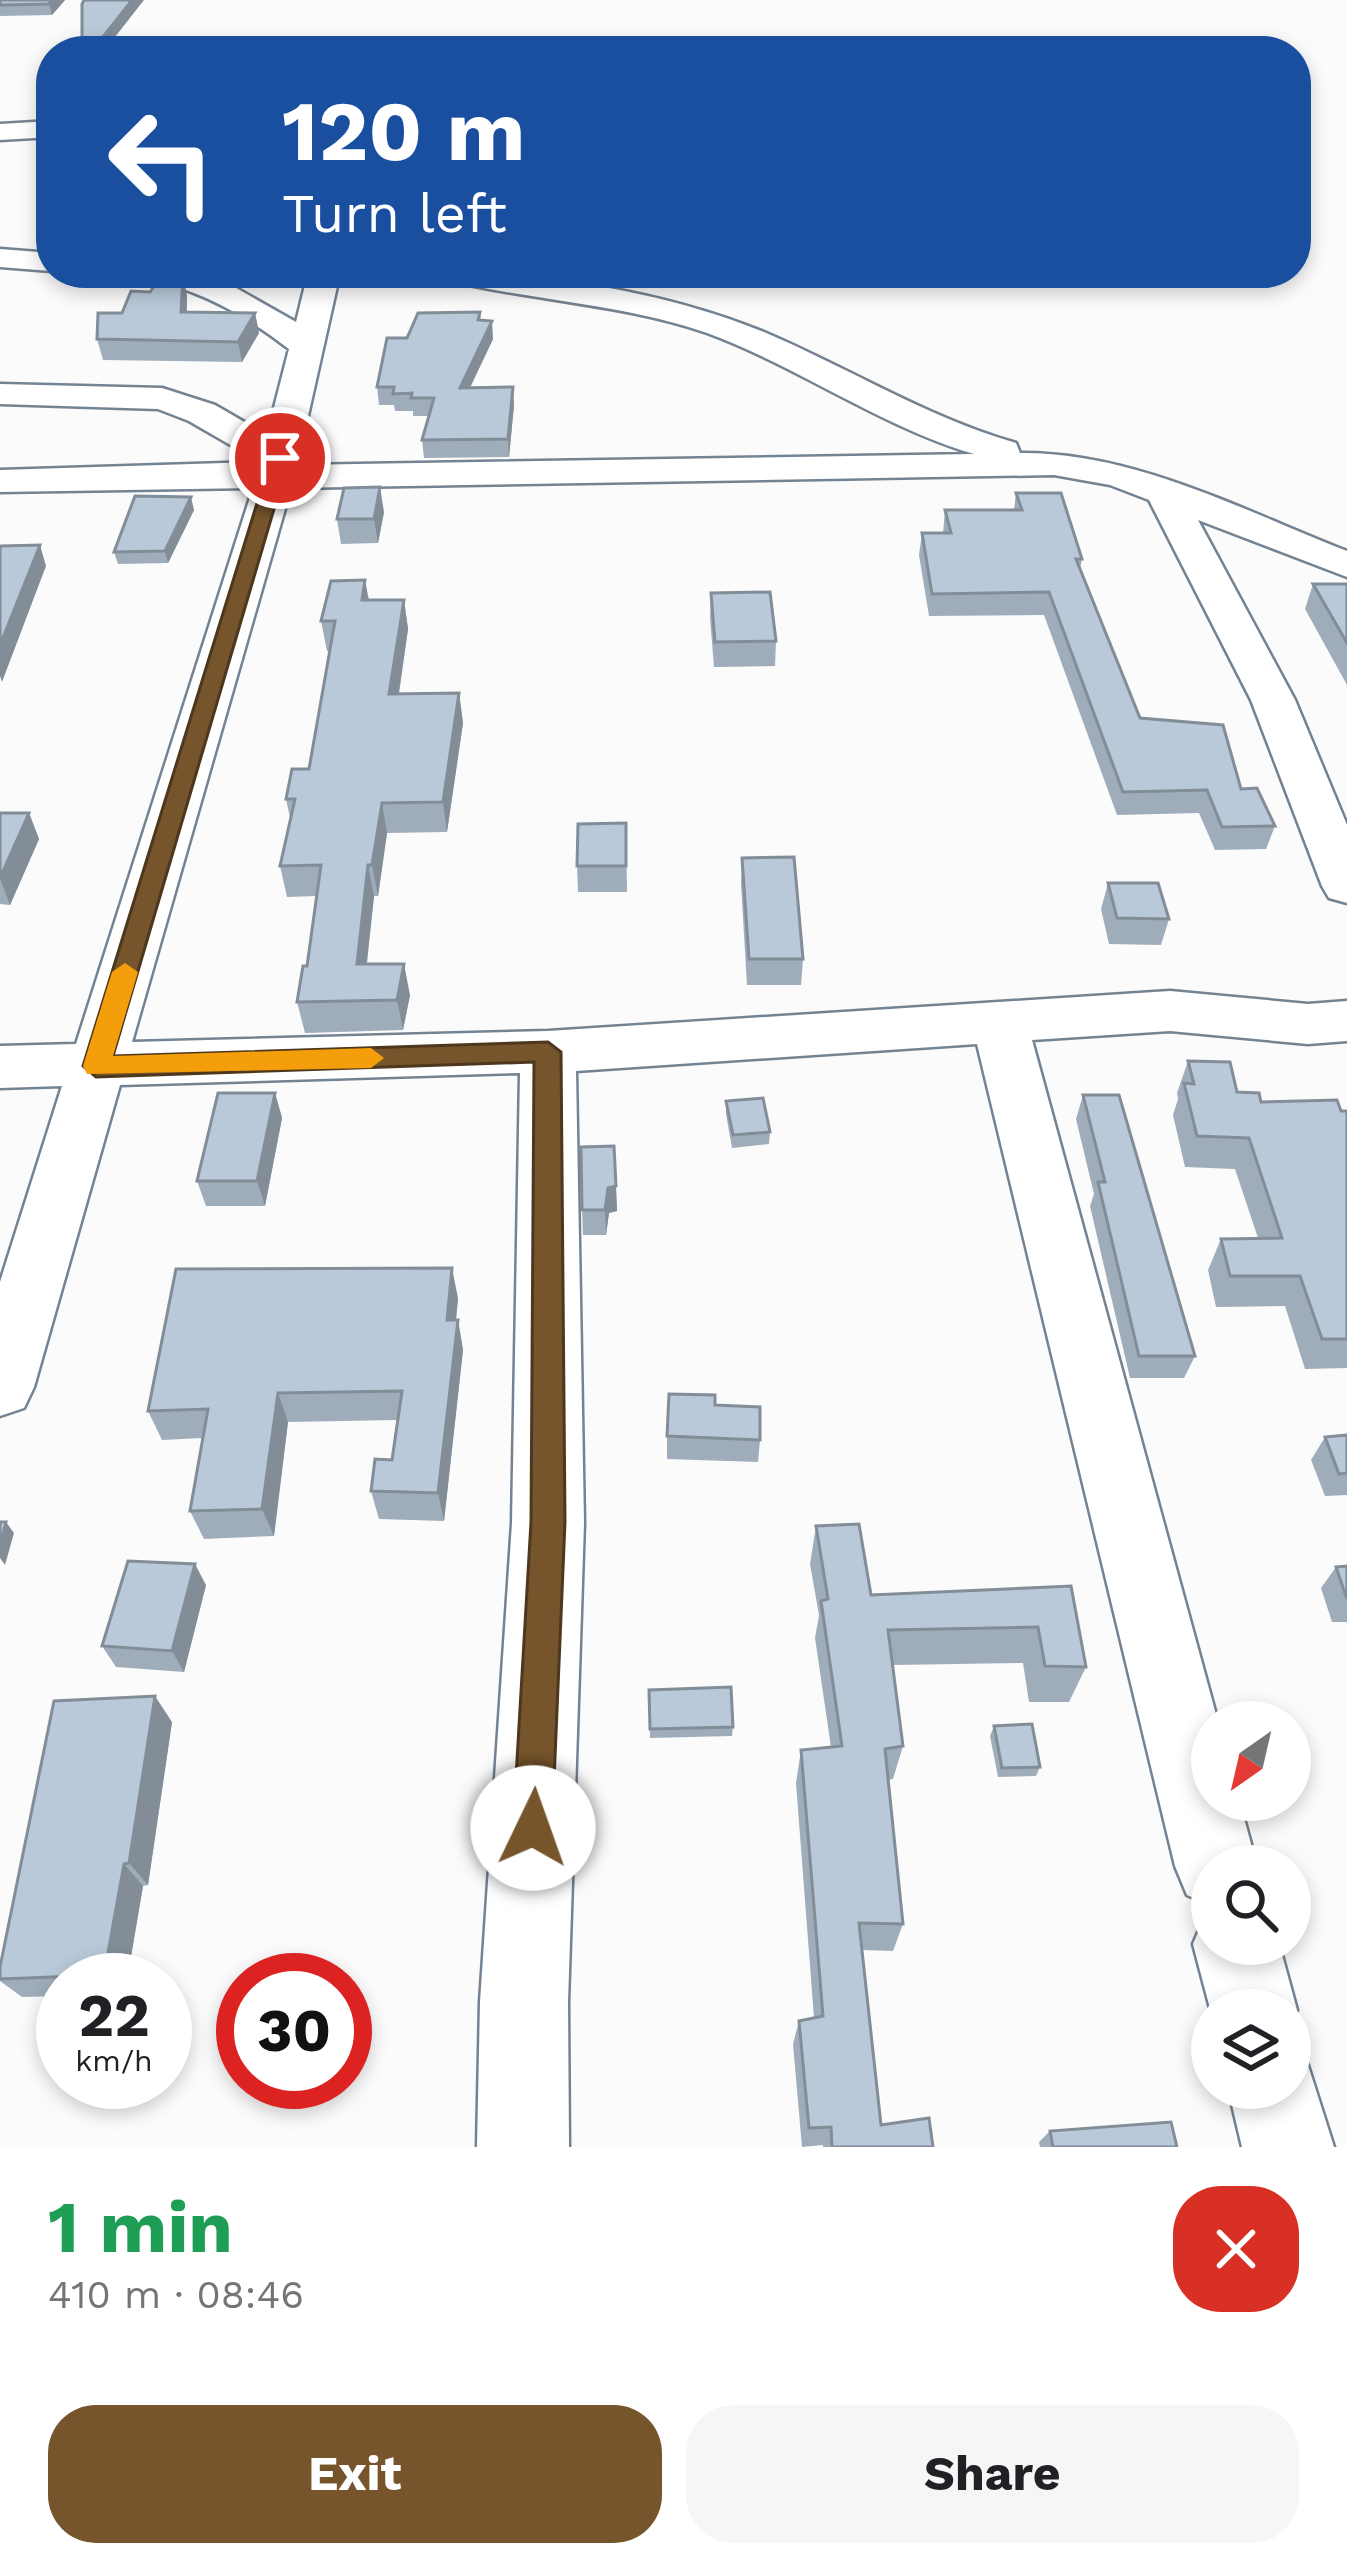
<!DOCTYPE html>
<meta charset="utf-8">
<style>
body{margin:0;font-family:"Work Sans",sans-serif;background:#f6f6f6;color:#202124;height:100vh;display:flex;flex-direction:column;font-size:45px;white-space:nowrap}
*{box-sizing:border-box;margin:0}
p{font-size:39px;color:#757577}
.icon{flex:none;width:66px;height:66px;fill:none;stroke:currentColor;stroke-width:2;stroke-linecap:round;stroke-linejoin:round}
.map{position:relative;height:2147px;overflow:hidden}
.drawer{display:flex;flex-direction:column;background:#fff;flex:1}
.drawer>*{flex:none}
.top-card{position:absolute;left:36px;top:36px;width:1275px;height:252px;border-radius:48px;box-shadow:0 6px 18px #0003;background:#1a4fa0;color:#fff;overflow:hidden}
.needle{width:78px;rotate:214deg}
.tools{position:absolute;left:1191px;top:1701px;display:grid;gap:24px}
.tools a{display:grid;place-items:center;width:120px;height:120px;border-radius:50%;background:#fff;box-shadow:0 6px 18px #0003;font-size:60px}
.speed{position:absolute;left:36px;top:1953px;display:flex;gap:24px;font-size:60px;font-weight:700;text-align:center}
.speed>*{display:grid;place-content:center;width:156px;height:156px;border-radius:50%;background:#fff;box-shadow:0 6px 18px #0003;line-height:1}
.speed small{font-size:30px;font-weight:400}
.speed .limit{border:18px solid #d22;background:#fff;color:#111}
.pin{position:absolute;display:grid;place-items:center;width:102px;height:102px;color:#fff;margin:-51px;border:6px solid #fff;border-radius:50%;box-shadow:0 3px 12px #0007}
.me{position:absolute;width:132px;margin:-66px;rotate:3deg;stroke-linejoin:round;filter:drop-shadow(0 0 9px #0008)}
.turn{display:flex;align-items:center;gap:42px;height:252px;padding:0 48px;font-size:54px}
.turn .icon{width:156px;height:156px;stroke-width:2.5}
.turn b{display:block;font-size:84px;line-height:102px}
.round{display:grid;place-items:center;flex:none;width:126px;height:126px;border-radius:48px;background:#f6f6f6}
.overview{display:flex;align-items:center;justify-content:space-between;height:204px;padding:0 48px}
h1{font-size:72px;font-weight:700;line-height:90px;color:#1e9e55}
.action{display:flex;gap:24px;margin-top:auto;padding:24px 48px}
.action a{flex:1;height:138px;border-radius:48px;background:#76552c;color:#fff;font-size:48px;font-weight:700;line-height:138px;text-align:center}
.action a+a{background:#f6f6f6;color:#202124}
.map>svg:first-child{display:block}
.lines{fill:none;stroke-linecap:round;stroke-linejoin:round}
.minor-casing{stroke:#748392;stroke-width:5}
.minor{fill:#fff;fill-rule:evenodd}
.wall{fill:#9fadbb}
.shaded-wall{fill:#828d98}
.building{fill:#b9c9d9;stroke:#828d98;stroke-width:3}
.route{fill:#76552c;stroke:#4d371d;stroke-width:3}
.slow{fill:#f59e0b}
</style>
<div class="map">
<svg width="1347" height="2147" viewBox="0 0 1347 2147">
<rect width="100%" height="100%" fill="#fbfbfb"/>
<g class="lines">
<defs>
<path id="minor" d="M51,121V137L0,140V124Z
M0,249L51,253V271L0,267Z
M148,273L215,276L296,322L308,273H340L297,465L974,454C880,426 799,367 707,333C626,305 538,301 455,282L439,273C547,273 663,291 764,332C849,368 926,417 1016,443L1020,453C1134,452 1242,510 1347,551V577L1198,520L1295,700L1347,825V903L1329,898L1322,886L1251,700L1149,500L1110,485L1054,475L291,488L132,1042L548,1031L1170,991L1308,1004L1347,1001V1041L1308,1044L1170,1031L1032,1040L1218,1722H1212V1800H1239L1257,1866H1212V1906L1187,1895L1175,1866L977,1044L576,1071L584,1523L568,2002L569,2147H477L480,2002L512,1523L520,1073L120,1085L34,1387L24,1408L0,1416V1282L62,1086L0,1088V1046L76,1044L253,488L0,492V470L260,462L189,421L158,409L0,404V384L162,388L215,405L267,435L289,349C246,316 206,293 153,280Z
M1212,1911V1944H1279L1297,2010L1290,2026V2010H1212V2016L1193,1944L1206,1914Z
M1290,2050L1305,2056L1334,2147H1242L1228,2088H1290Z"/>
</defs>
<use href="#minor" class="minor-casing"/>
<use href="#minor" class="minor"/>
</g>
<path class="wall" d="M0,0H65L52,15L0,16Z
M583,273H629L628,287L583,279Z
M187,295V312L255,313L259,333L242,362L103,360L97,339L122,313Z
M480,312L481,321L493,339L470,388L514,405L509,457L424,458L422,440L429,416H413V411H395L394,405H379L377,387Z
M1016,493L1082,559L1080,569L1140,718L1241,789L1275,826L1266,849L1215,850L1199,813L1117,815L1044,615L929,616L919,555L922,533H943L945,510H1014Z
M194,510L168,563L118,564L114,552Z
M384,512L378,543L341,544L337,519Z
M365,580L369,600H404L408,629L399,694L459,693L463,723L447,832L387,833L378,896H374L367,964L410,995L403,1030L305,1033L297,1002L307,966L317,896L287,897L280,866L290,818L286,799L309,769L330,651H327L321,621Z
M1313,584H1347V685L1305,609Z
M711,593L776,641L775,666L714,667L710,618Z
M0,813H29L39,839L10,905L0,904Z
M626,823L627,892H578L577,866Z
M742,858L803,959L801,985H747L741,884Z
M1108,883L1169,919L1161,945L1109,944L1101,909Z
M1188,1061L1237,1092L1261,1102L1347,1111V1368L1305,1369L1285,1306L1216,1307L1208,1270L1221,1239L1258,1238L1235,1169L1185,1167L1173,1115L1178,1099L1177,1093Z
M275,1093L282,1118L265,1206H206L197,1181Z
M1083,1095L1195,1356L1184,1378H1130L1090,1206L1094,1194L1076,1119Z
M726,1101L770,1132L769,1144L732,1148L726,1114Z
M614,1146L617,1211L609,1213L606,1235H583L582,1210Z
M458,1298L456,1320H458L463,1350L444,1521L379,1519L371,1491L392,1460L397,1420L288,1422L274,1536L204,1539L190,1511L203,1438L162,1440L148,1411Z
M715,1405L760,1440L758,1462L667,1459V1436Z
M1347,1435V1495L1325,1496L1311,1460L1325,1437Z
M816,1526L871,1595L1071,1586L1086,1667L1069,1702H1029L1023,1663L893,1665L903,1746L893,1779L888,1780L903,1924L893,1951L862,1950L881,2125L933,2147H823V2145L802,2147L793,2044L799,2021L814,2018L796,1783L801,1750L831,1747L815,1638L819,1615L810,1564Z
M1347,1566V1622H1332L1321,1588L1336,1567Z
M206,1585L184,1672L116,1667L102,1646Z
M649,1690L733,1727L732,1736L650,1738Z
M172,1722L148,1885L143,1886L127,1980H63V1996L22,1997L0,1981V1967Z
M994,1726L1040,1767L1036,1776L998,1777L990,1736Z
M1050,2131L1177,2147H1040L1039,2142Z"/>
<path class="shaded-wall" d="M52,0H65L52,15L49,4Z
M132,0H144L104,51H92Z
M183,276L187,295L186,332L181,312Z
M255,313L259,333L242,362L238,342Z
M492,321L493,339L461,406L460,388Z
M513,387L514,405L509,457L508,439Z
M380,487L384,512L378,543L374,519Z
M191,497L194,510L168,563L165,551Z
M40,545L46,566L2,682L0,676V645Z
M365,580L370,610L362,600Z
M404,600L408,629L394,725L389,694Z
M459,693L463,723L447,832L443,802Z
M382,803L387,833L378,896L372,865Z
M29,813L39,839L10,905L0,878Z
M368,865L374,896L363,995L357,964Z
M404,964L410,995L403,1030L397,1000Z
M275,1093L282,1118L265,1206L257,1181Z
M616,1186L617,1211L609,1213L606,1235L605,1210L608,1188Z
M452,1268L458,1298L453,1350L447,1320Z
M458,1320L463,1350L444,1521L438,1493Z
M278,1393L288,1422L274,1536L262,1509Z
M6,1522L14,1533L5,1565L0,1558V1546Z
M195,1564L206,1585L184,1672L172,1651Z
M155,1696L172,1722L148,1885L129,1863Z
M124,1864L143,1886L127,1980H109L104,1975Z"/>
<path class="building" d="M0,0H52L49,4L0,5Z
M84,0H132L92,51H82V4Z
M163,273H175L183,276L181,312L255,313L238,342L97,339L98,313H122L131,291L150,292Z
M480,312L478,320L492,321L460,388L513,387L508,439L422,440L434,398H411L412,393L393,394L394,387H377L387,338H407L418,313Z
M380,487L374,519H337L344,488Z
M1016,493H1061L1082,559H1076L1140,718L1223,725L1241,789L1257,788L1275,826L1222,827L1207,790L1123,792L1049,592L932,594L922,533H951L945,510H1022Z
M135,496L191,497L165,551L114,552Z
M40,545L0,645V549L1,546Z
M365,580L362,600H404L389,694L459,693L443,802L382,803L372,865H368L357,964H404L397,1000L297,1002L303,966H307L321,865L280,866L295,799H286L292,769H309L335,621H321L331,581Z
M1313,584H1347V643Z
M770,592L776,641L715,642L711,593Z
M0,813H29L0,878Z
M626,823V866H577L578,824Z
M794,857L803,959H749L742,858Z
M1108,883H1158L1169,919L1117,918Z
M1188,1061L1230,1062L1237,1092L1259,1093L1261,1102L1337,1100L1341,1111H1347V1339H1322L1300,1276H1230L1221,1239L1282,1238L1249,1138L1197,1136L1184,1083L1194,1084Z
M218,1093H275L257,1181H197Z
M1083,1095H1119L1195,1356H1139L1098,1182H1105Z
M763,1098L770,1132L733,1135L726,1101Z
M614,1146L616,1186L608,1188L605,1210H582L581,1147Z
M452,1268L447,1320H458L438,1493L371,1491L375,1459L392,1460L402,1391L278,1393L262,1509L190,1511L208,1409L148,1411L176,1269Z
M669,1394L715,1395V1405L760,1407V1440L667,1436Z
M1347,1435V1473L1339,1474L1325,1437Z
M0,1522H6L0,1546Z
M859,1524L871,1595L1071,1586L1086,1667L1045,1666L1038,1627L888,1630L903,1746L885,1749L903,1924L859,1923L881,2125L929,2118L933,2147H832L831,2127L809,2128L799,2021L823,2016L801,1750L842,1746L821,1601L828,1599L816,1526Z
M128,1561L195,1564L172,1651L102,1646Z
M1347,1566V1599L1336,1567Z
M731,1687L733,1727L650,1729L649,1690Z
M155,1696L129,1863L124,1864L104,1975L0,1979V1967L54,1701Z
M1032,1724L1040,1767L1002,1768L994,1726Z
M1171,2122L1177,2147H1053L1050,2131Z"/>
<path class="route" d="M280,452L289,458L113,1056L548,1042L561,1052L565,1522L552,1828L547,1842L533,1847L519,1842L513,1828L531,1522L534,1062L96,1077L83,1066L271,458Z"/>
<path class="slow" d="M125,963L138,972L113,1056L371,1048L384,1058L371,1068L87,1074L83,1066L112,972Z"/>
</svg>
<div class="tools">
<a><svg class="needle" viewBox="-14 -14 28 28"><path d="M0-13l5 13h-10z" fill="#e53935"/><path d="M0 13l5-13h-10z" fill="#757577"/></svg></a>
<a><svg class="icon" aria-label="search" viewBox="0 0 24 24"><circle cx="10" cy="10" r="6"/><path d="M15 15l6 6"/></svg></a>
<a><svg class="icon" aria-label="layers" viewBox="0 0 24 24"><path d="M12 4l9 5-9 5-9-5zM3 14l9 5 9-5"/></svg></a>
</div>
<div class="speed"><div>22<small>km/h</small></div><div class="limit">30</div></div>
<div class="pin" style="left:280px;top:458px;background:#d93025"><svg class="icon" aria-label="arrive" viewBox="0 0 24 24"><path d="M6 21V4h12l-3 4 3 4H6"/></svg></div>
<svg class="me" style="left:533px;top:1828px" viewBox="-20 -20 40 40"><circle r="19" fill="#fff"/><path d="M0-13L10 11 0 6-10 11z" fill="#76552c"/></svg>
<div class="top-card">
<div class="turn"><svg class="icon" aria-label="left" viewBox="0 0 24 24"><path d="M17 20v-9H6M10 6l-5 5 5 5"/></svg><div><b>120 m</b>Turn left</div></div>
</div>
</div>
<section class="drawer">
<div class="overview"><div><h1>1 min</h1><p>410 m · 08:46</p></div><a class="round" style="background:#d93025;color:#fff"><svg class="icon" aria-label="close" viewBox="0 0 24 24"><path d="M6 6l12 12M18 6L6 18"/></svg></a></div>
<div class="action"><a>Exit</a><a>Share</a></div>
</section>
